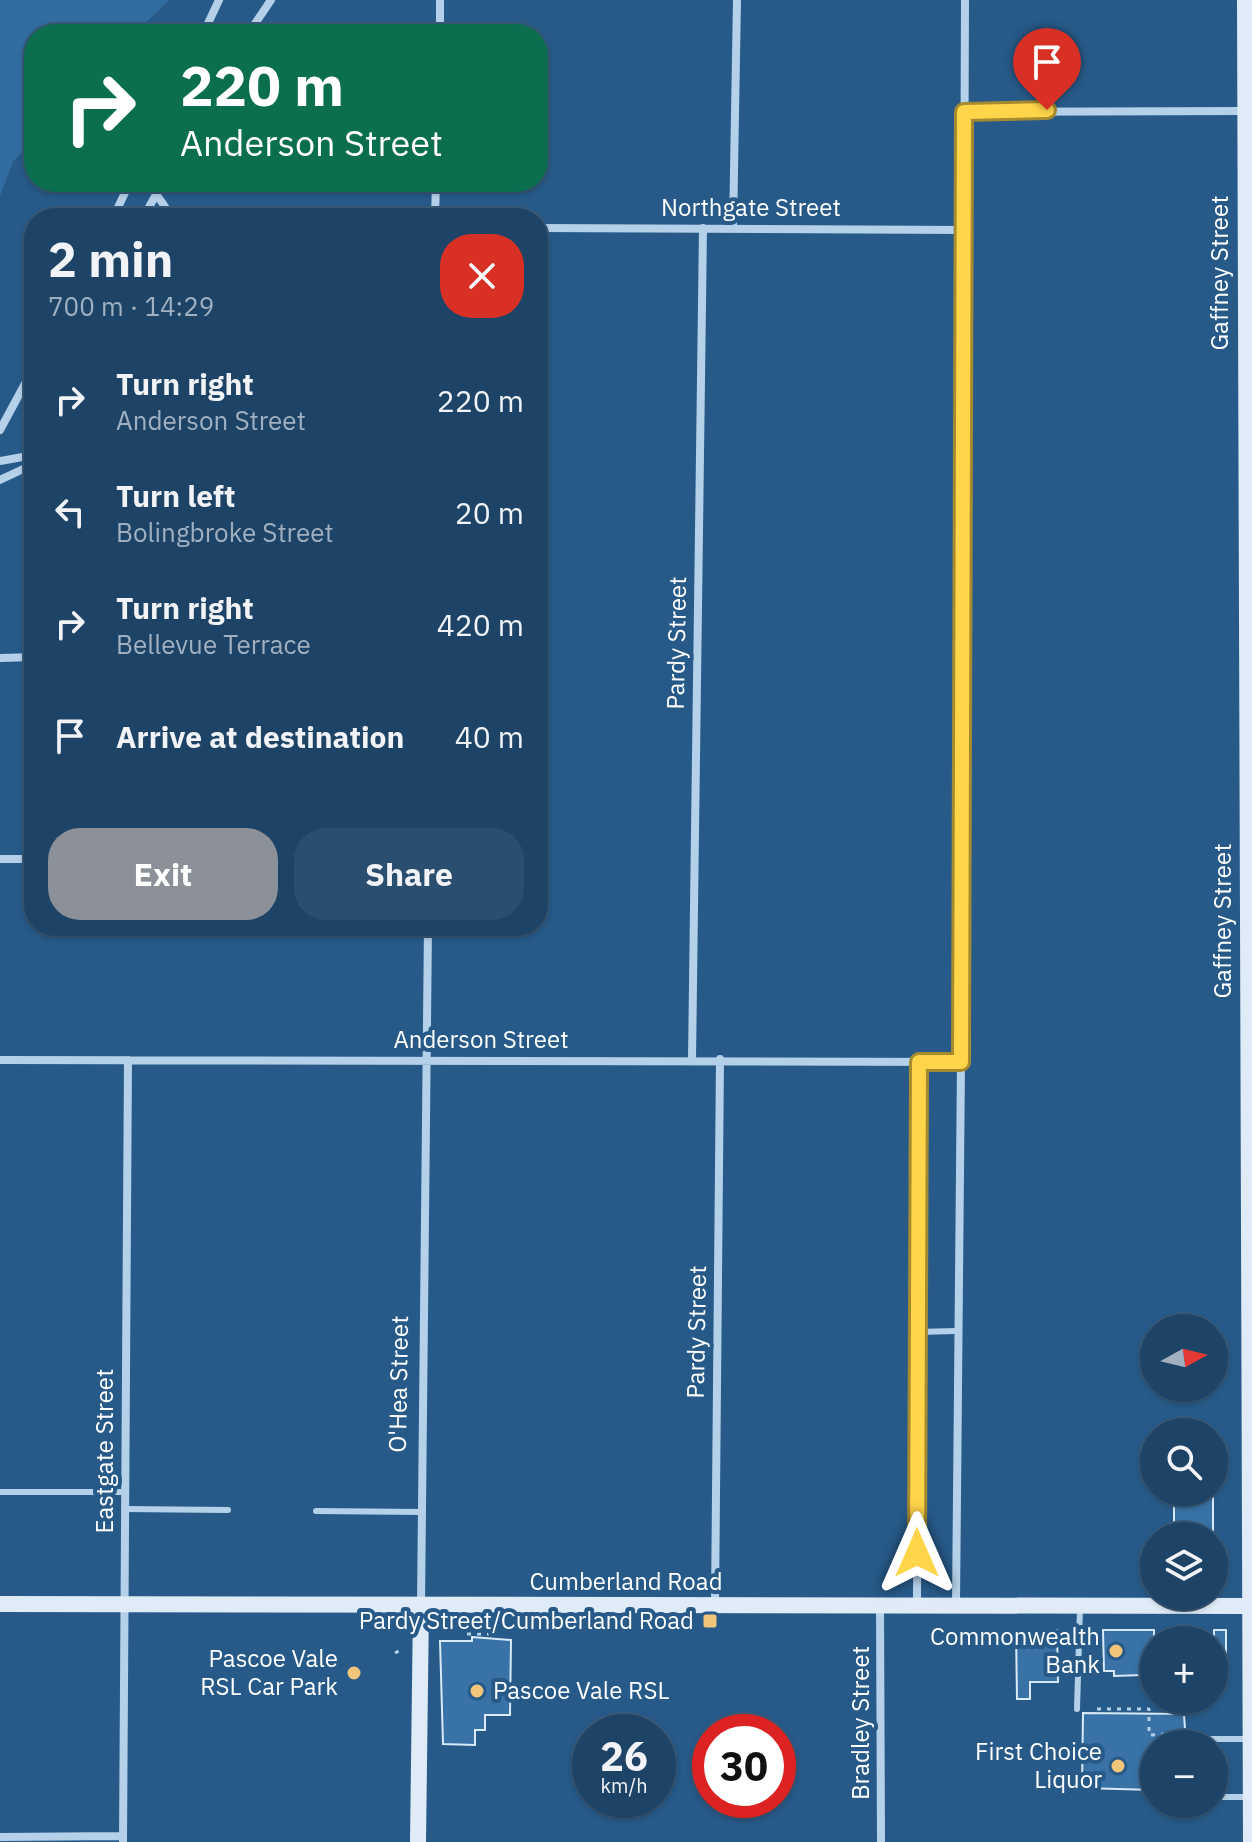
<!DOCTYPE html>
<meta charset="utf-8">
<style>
body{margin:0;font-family:"IBM Plex Sans",sans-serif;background:#2a4e70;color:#f1f3f6;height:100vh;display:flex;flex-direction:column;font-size:30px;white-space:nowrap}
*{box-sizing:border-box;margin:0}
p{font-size:26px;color:#a0b0c0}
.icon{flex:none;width:44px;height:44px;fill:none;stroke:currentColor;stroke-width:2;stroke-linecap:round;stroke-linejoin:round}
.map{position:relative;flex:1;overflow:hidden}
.side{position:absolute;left:24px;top:208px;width:524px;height:728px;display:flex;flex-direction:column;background:#1d4467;border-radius:32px;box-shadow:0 2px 6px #0004,0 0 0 2px #3b5c7b}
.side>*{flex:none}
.top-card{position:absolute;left:24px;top:24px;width:524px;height:168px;border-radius:32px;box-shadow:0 2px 6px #0004,0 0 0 2px #3b5c7b;background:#0b6e4f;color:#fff;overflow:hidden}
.needle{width:52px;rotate:82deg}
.fabs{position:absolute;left:1140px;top:1314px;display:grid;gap:16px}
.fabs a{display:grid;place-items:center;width:88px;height:88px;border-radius:50%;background:#1d4467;box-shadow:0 2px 6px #0004,0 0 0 2px #3b5c7b;font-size:40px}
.speed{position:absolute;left:572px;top:1714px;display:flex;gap:16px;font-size:40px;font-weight:700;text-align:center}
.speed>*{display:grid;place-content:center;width:104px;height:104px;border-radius:50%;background:#1d4467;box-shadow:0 2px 6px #0004,0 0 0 2px #3b5c7b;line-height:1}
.speed small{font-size:20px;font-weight:400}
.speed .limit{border:12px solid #d22;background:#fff;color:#111}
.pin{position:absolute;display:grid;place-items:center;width:68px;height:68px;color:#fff;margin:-82px -34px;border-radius:50% 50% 50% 0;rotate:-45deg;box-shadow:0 0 8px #0007}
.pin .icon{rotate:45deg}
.me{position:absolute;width:88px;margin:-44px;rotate:0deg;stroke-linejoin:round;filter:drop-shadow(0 0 6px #0008)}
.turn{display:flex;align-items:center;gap:28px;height:168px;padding:0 24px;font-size:36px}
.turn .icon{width:104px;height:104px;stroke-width:2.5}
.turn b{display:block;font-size:56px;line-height:68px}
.round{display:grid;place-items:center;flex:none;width:84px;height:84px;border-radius:32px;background:#2a4e70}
.headline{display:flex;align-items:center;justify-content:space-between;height:136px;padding:0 24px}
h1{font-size:48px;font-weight:700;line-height:60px}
.cta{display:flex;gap:16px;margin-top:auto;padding:16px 24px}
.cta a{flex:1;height:92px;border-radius:32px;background:#8c9099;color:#fff;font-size:32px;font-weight:700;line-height:92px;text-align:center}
.cta a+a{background:#2a4e70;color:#f1f3f6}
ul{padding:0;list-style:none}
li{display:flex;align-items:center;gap:24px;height:112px;padding:0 24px}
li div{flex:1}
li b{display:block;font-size:30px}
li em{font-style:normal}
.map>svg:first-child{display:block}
.green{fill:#326da1}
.building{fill:#3872a6;stroke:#d9e9f7;stroke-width:2}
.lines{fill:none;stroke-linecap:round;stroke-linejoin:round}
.path{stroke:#b5d1e9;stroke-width:3;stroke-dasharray:4 6;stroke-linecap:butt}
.lane{stroke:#b5d1e9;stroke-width:6}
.street{stroke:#b5d1e9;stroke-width:8}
.secondary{stroke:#dfecf8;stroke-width:16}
.route-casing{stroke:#a68a30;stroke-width:20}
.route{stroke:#ffd54a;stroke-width:14}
.poi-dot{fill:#f1c67b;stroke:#275a89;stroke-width:3}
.labels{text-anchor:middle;stroke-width:8;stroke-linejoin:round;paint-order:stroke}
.street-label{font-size:24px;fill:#fff;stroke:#275a89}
.poi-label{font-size:24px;fill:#fff;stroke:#275a89;text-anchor:end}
</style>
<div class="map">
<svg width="1252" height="1842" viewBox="0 0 1252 1842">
<rect width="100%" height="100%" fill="#275a89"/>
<path class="green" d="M0,0H169L134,34H34V138L13,162L0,196Z"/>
<path class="building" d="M1190,1492H1213V1536H1174V1504H1190Z
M1016,1630H1057L1058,1682H1030V1699H1017Z
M1103,1630H1154V1671H1142V1675L1114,1676V1671H1104Z
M1214,1630H1226V1666H1214Z
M472,1637L511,1640L510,1715H485V1730H475V1745L443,1744L440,1641H472Z
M1083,1713L1184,1714L1186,1744H1154V1790L1082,1788Z"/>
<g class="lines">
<path class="path" d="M464,1627V1634H489V1627
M395,1653L399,1651
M1097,1709H1149V1735L1186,1733"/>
<path class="lane" d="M917,1332L956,1331
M0,1492H124
M124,1509L228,1510
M316,1511L422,1512
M1077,1709L1080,1608
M1208,1744V1739H1250
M1214,1797H1250"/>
<path class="street" d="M203,34L219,0
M248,34L271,0
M440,34V0
M964,112L1244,111
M156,194L173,218
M113,218L130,182
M143,218L163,182
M435,218L436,182
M538,228L964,230
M733,228L737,0
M34,409V432
M0,430L34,367
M0,461L34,455
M0,480L34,464
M0,658L34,657
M0,859H34
M692,1059L703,228
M0,1060L961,1062
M715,1604L720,1059
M880,1604L881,1842
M917,1604L919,1062
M956,1604L961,1062L965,0
M421,1605L428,926
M0,1837L123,1836
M123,1842L128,1060"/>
<path class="secondary" d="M1245,0L1251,1842
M0,1604L1252,1606
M418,1842L421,1606"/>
</g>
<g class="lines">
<defs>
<path id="route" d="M917,1553L919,1062H961L964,112L1047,110"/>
</defs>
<use href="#route" class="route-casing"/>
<use href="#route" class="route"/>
</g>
<g class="poi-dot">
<rect x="702" y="1613" width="16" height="16" rx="4"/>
<circle cx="1116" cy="1651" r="8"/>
<circle cx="354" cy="1673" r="8"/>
<circle cx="477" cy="1691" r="8"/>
<circle cx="1118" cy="1766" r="8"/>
</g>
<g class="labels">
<g class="street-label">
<text x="751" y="216">Northgate Street</text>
<text transform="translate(1220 273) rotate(-90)" y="8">Gaffney Street</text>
<text transform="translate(677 643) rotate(-89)" y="8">Pardy Street</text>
<text transform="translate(1223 921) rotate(-90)" y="8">Gaffney Street</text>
<text x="481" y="1048">Anderson Street</text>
<text transform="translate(697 1332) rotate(-89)" y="8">Pardy Street</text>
<text transform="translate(399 1384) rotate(-89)" y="8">O'Hea Street</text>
<text transform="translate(105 1451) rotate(-90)" y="8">Eastgate Street</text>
<text x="626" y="1590">Cumberland Road</text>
<text transform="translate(861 1723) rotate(-90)" y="8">Bradley Street</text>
</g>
<g class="poi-label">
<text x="694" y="1629">Pardy Street/Cumberland Road</text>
<text x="1100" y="1645">Commonwealth<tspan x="1100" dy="28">Bank</tspan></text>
<text x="338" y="1667">Pascoe Vale<tspan x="338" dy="28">RSL Car Park</tspan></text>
<text x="493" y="1699" text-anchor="start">Pascoe Vale RSL</text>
<text x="1102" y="1760">First Choice<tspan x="1102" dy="28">Liquor</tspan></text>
</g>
</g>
</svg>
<div class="fabs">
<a><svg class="needle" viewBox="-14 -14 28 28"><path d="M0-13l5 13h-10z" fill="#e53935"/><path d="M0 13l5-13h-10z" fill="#a0b0c0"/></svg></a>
<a><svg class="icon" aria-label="search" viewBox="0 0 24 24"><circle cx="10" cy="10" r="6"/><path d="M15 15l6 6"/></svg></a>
<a><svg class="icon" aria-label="layers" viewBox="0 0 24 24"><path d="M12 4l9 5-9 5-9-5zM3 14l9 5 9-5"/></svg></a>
<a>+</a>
<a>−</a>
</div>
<div class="speed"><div>26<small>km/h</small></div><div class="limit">30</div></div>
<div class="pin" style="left:1047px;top:110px;background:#d93025"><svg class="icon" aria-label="arrive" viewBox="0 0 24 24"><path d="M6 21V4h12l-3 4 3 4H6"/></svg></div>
<svg class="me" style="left:917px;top:1553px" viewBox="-20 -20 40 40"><path d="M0-17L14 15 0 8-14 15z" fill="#ffd54a" stroke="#fff" stroke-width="4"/></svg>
<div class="top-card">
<div class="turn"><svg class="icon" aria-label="right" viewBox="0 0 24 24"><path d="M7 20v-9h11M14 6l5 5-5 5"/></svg><div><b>220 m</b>Anderson Street</div></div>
</div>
<section class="side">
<div class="headline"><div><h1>2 min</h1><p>700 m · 14:29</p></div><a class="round" style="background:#d93025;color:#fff"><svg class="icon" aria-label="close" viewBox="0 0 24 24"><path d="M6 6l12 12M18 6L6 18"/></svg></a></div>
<ul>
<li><svg class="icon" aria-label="right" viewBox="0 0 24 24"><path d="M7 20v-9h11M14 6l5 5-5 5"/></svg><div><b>Turn right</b><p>Anderson Street</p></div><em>220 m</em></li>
<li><svg class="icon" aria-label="left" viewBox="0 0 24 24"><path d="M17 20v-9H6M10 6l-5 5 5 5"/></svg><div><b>Turn left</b><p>Bolingbroke Street</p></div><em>20 m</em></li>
<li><svg class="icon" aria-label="right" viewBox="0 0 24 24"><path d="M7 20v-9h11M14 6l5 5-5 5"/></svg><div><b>Turn right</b><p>Bellevue Terrace</p></div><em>420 m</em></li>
<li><svg class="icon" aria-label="arrive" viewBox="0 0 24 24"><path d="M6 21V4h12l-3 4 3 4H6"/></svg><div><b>Arrive at destination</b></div><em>40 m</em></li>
</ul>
<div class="cta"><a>Exit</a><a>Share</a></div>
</section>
</div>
